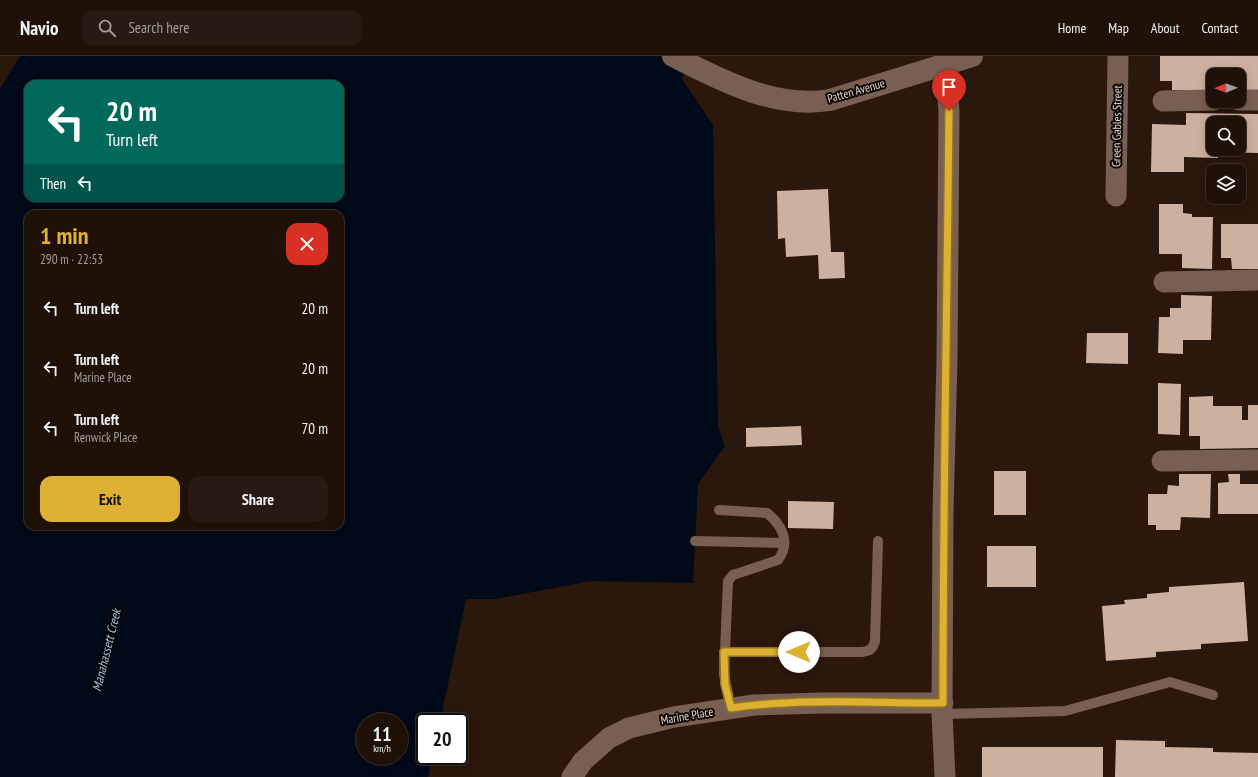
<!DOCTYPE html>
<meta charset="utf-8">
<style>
body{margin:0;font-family:"PT Sans Narrow",sans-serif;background:#281a12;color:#f1f3f6;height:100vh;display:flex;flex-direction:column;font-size:15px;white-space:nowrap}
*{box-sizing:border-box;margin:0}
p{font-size:13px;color:#a29d9c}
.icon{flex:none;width:22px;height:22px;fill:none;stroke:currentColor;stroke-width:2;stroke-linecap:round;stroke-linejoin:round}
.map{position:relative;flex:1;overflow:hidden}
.sheet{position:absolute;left:24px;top:154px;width:320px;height:320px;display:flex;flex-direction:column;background:#201108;border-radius:12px;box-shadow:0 2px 10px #0003,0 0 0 1px #3d3129}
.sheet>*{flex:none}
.banner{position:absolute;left:24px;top:24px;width:320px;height:122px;border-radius:12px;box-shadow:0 2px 10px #0003,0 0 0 1px #3d3129;background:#00695c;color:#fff;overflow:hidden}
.needle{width:26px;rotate:269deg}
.fabs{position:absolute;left:1206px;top:12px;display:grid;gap:8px}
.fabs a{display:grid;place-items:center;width:40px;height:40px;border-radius:8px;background:#201108;box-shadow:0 2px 10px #0003,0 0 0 1px #3d3129;font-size:20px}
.speed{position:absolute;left:356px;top:657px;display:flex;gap:8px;font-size:20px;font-weight:700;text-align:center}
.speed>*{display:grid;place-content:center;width:52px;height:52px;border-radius:50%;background:#201108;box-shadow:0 2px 10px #0003,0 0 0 1px #3d3129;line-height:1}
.speed small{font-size:10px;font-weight:400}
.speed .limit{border:2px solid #111;border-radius:6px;background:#fff;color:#111}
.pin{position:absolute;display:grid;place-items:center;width:34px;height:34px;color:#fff;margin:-41px -17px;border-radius:50% 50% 50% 0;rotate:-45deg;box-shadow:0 0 4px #0007}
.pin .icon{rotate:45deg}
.me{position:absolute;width:44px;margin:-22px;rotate:270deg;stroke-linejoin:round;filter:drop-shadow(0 0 3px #0008)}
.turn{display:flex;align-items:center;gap:14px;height:84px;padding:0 16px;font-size:18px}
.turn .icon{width:52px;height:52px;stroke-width:2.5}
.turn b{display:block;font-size:28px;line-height:34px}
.then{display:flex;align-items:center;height:38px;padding:0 16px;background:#0003;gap:8px;font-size:15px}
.round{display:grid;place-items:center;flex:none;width:42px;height:42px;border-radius:12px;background:#281a12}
.overview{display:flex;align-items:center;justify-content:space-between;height:68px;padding:0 16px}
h1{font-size:24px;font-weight:800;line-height:30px;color:#deb133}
.primary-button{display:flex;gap:8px;margin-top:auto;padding:8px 16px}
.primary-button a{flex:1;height:46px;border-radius:12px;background:#deb133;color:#111;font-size:16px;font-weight:800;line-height:46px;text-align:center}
.primary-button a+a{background:#281a12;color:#f1f3f6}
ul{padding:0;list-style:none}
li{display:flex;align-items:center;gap:12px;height:60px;padding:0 16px}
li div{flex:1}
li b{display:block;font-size:15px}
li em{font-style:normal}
header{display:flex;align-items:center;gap:24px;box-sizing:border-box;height:56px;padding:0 20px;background:#201108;border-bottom:1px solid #3d3129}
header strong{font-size:19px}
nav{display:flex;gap:22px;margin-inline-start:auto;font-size:14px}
.search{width:280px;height:36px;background:#281a12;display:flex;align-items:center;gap:10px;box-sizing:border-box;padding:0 14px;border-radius:12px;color:#a29d9c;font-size:15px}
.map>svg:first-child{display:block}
.water{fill:#000a19;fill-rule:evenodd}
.building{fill:#ccb0a0;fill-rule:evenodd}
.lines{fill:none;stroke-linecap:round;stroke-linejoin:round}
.service{stroke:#795f52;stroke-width:10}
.minor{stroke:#795f52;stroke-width:21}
.tertiary{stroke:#795f52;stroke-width:22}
.route-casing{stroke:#907321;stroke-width:10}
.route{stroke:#deb133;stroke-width:7}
.labels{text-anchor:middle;stroke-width:4;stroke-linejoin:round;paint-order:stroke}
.street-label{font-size:12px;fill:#e6d7d0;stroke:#0d0502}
.water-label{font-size:13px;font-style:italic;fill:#97c4eb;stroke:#0d0502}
</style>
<header>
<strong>Navio</strong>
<div class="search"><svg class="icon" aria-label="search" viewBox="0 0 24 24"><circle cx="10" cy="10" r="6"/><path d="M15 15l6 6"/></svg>Search here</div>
<nav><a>Home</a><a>Map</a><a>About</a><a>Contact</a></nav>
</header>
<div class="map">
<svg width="1258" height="721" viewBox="0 0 1258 721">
<rect width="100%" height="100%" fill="#2b170b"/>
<path class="water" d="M20,0H691L682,23L713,69L718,371L725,390L698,428L693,527L591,525L496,543H466L440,666H425V700H432L428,721H0V33ZM28,28H340V142H28ZM28,158H340V470H28ZM365,666H399V700H365Z"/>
<path class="building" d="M1160,0H1258V34H1239V19H1213V34H1172V25H1160Z
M1186,57L1258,58V97L1217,96L1218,102L1184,101V116H1151L1152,68L1186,69ZM1213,67H1239V93H1213Z
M828,133L831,196H844L845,222L819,223L818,199L786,201L785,182L778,183L777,135Z
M1159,148H1183V157L1192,158V161H1213L1212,213L1182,212V198H1159Z
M1221,168H1258V213H1232L1231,202H1221Z
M1181,239L1212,240L1211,284H1183V298L1158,297L1159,261H1170V252H1181Z
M1087,277H1128V308L1086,307Z
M1158,327L1181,328L1180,379L1158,378Z
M1213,340V350H1242V364H1248V349H1258V392L1200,393V380H1189V341Z
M801,370L802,389L746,391V372Z
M994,415H1026V459H994Z
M1179,418H1211L1210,462L1181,461L1180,474H1156V469H1148V438H1167L1168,429L1179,430Z
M1228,418H1240V428H1258V458H1218V427L1229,426Z
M788,445L834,446L833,473L788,472Z
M987,490H1036V531H987Z
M1244,526L1248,585L1201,588V593L1156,596V601L1106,605L1102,550L1125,548L1124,544L1147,542V538L1169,536V531Z
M1116,684L1165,685V691L1213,692V696L1258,697V721H1115Z
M982,691H1103V721H982Z"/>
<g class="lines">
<path class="service" d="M719,454L767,457C782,469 791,486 778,504L733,519L728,525L724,618L731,652
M695,485L783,487
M724,596H862C870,595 873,593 875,585L878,485
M942,658L1065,655L1170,626L1213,639"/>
<path class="minor" d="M1239,44H1258
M1163,45L1213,44
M1116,140L1118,0
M1164,226L1258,224
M1162,405L1258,404
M572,721L583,705L609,682L629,672L674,661L754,649L822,647H943
M945,721L942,658L943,456L947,304L949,55L945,9"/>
<path class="tertiary" d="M673,0C721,24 774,53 830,44L972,0"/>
</g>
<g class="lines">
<defs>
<path id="route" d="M799,596H724L725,628L731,652C801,642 873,647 943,647C943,450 947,252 949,55"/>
</defs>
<use href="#route" class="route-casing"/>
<use href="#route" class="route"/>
</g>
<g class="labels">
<g class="street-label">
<text transform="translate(856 35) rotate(-16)" y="4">Patten Avenue</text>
<text transform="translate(1117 70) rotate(-89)" y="4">Green Gables Street</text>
<text transform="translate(687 660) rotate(-10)" y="4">Marine Place</text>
</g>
<g class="water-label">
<text transform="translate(106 594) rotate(-76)" y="5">Manahassett Creek</text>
</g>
</g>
</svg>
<div class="fabs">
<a><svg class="needle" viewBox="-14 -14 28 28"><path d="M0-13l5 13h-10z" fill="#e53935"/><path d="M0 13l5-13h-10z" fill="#a29d9c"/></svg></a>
<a><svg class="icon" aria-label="search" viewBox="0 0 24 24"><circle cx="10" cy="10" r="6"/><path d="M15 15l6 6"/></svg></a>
<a><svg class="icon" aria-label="layers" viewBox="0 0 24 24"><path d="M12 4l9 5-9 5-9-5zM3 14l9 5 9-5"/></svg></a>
</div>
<div class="speed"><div>11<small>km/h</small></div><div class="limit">20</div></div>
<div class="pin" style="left:949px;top:55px;background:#d93025"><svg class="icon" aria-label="arrive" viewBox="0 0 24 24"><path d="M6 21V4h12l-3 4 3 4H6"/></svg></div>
<svg class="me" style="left:799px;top:596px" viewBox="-20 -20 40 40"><circle r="19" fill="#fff"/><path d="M0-13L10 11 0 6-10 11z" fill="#deb133"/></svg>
<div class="banner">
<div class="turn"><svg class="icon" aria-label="left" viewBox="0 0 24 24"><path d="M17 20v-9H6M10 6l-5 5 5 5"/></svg><div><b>20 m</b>Turn left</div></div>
<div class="then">Then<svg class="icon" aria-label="left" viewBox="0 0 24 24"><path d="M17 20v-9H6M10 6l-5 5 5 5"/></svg></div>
</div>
<section class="sheet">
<div class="overview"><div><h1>1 min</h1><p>290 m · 22:53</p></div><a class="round" style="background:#d93025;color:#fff"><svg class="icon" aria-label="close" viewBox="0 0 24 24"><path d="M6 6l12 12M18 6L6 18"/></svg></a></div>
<ul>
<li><svg class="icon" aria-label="left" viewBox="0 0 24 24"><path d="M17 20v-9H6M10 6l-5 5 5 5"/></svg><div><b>Turn left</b></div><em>20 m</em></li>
<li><svg class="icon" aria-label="left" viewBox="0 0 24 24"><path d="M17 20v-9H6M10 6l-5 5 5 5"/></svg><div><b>Turn left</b><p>Marine Place</p></div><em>20 m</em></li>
<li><svg class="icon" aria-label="left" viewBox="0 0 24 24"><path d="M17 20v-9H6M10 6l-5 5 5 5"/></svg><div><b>Turn left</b><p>Renwick Place</p></div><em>70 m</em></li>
</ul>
<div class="primary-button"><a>Exit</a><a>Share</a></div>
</section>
</div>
